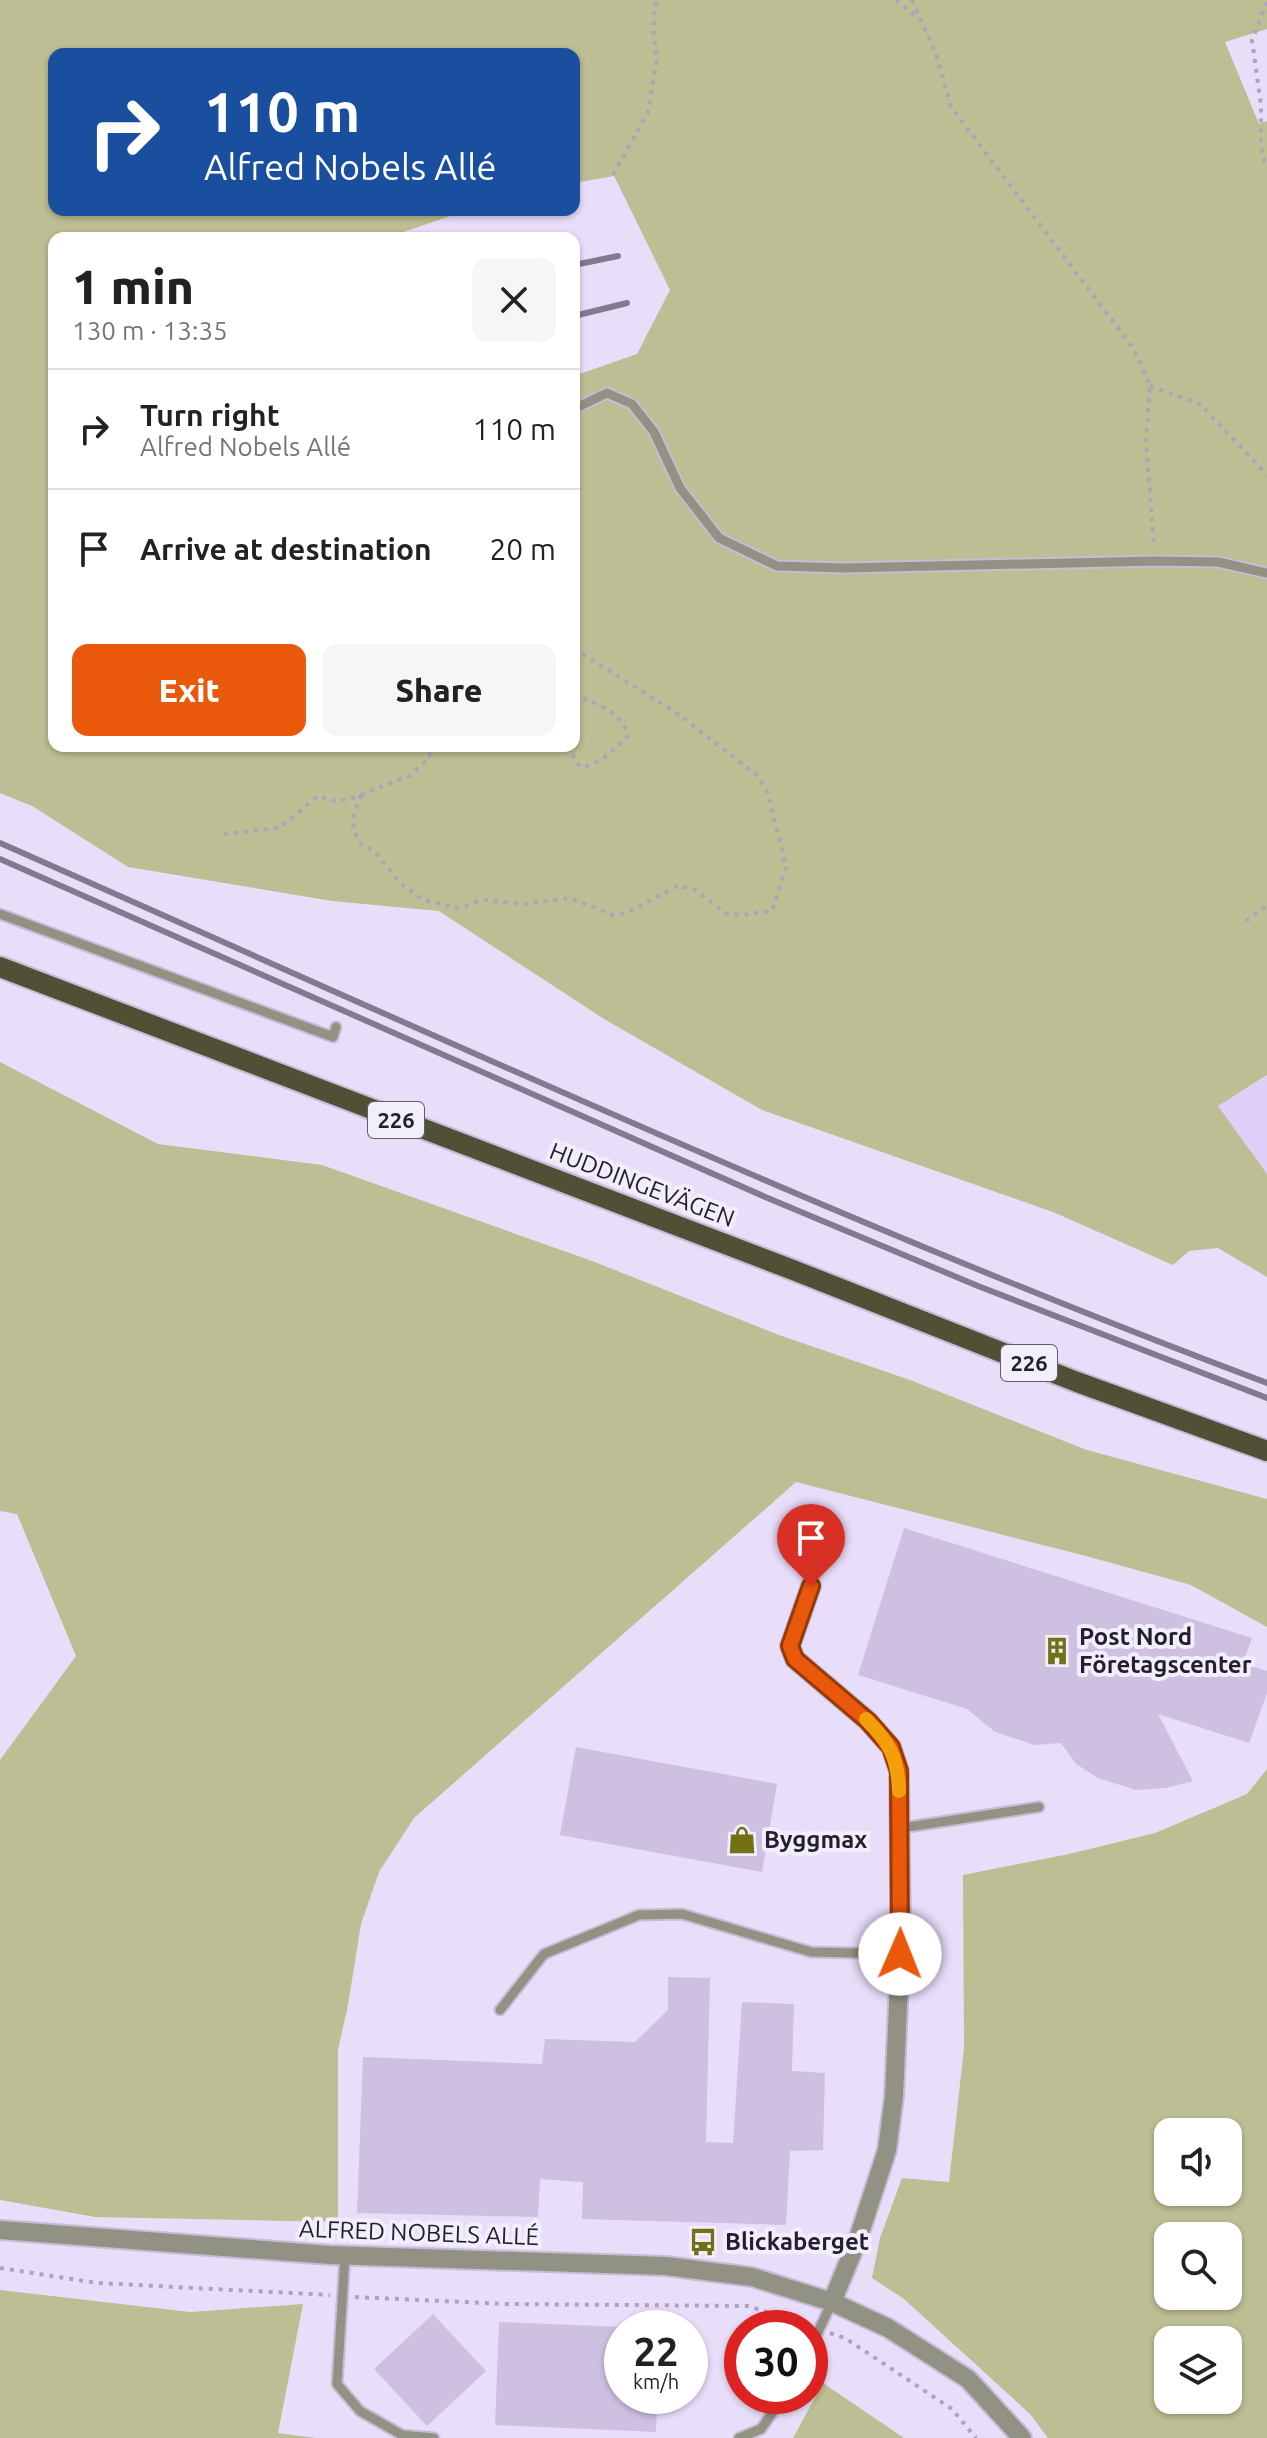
<!DOCTYPE html>
<meta charset="utf-8">
<style>
body{margin:0;font-family:Ubuntu,sans-serif;background:#f6f6f6;color:#222;height:100vh;display:flex;flex-direction:column;font-size:30px;white-space:nowrap}
*{box-sizing:border-box;margin:0}
p{font-size:26px;color:#767676}
.icon{flex:none;width:44px;height:44px;fill:none;stroke:currentColor;stroke-width:2;stroke-linecap:round;stroke-linejoin:round}
.map{position:relative;flex:1;overflow:hidden}
.side{position:absolute;left:48px;top:232px;width:532px;height:520px;display:flex;flex-direction:column;background:#fff;border-radius:16px;box-shadow:0 2px 6px #0004}
.side>*{flex:none}
.hud{position:absolute;left:48px;top:48px;width:532px;height:168px;border-radius:16px;box-shadow:0 2px 6px #0004;background:#1a4fa0;color:#fff;overflow:hidden}
.fabs{position:absolute;left:1154px;top:2118px;display:grid;gap:16px}
.fabs a{display:grid;place-items:center;width:88px;height:88px;border-radius:16px;background:#fff;box-shadow:0 2px 6px #0004;font-size:40px}
.speed{position:absolute;left:604px;top:2310px;display:flex;gap:16px;font-size:40px;font-weight:700;text-align:center}
.speed>*{display:grid;place-content:center;width:104px;height:104px;border-radius:50%;background:#fff;box-shadow:0 2px 6px #0004;line-height:1}
.speed small{font-size:20px;font-weight:400}
.speed .limit{border:12px solid #d22;background:#fff;color:#111}
.pin{position:absolute;display:grid;place-items:center;width:68px;height:68px;color:#fff;margin:-82px -34px;border-radius:50% 50% 50% 0;rotate:-45deg;box-shadow:0 0 8px #0007}
.pin .icon{rotate:45deg}
.me{position:absolute;width:88px;margin:-44px;rotate:1deg;stroke-linejoin:round;filter:drop-shadow(0 0 6px #0008)}
.turn{display:flex;align-items:center;gap:28px;height:168px;padding:0 24px;font-size:36px}
.turn .icon{width:104px;height:104px;stroke-width:2.5}
.turn b{display:block;font-size:56px;line-height:68px}
.round{display:grid;place-items:center;flex:none;width:84px;height:84px;border-radius:16px;background:#f6f6f6}
.head{display:flex;align-items:center;justify-content:space-between;height:136px;padding:0 24px}
h1{font-size:48px;font-weight:800;line-height:60px}
.action{display:flex;gap:16px;margin-top:auto;padding:16px 24px}
.action a{flex:1;height:92px;border-radius:16px;background:#ea580c;color:#fff;font-size:32px;font-weight:800;line-height:92px;text-align:center}
.action a+a{background:#f6f6f6;color:#222}
ul{padding:0;list-style:none}
li{display:flex;align-items:center;gap:24px;height:120px;padding:0 24px;border-top:2px solid #e0e0e0}
li div{flex:1}
li b{display:block;font-size:30px}
li em{font-style:normal}
.map>svg:first-child{display:block}
.built{fill:#dfcff8}
.green{fill:#bdbe93;fill-rule:evenodd}
.building{fill:#cdc0e1}
.lines{fill:none;stroke-linecap:round;stroke-linejoin:round}
.service-casing{stroke:#c6bcd5;stroke-width:13}
.minor-casing{stroke:#c6bcd5;stroke-width:22}
.primary-casing{stroke:#c6bcd5;stroke-width:24}
.path{stroke:#ada3bb;stroke-width:4;stroke-dasharray:4 6;stroke-linecap:butt}
.service{stroke:#919283;stroke-width:9}
.minor{stroke:#919283;stroke-width:18}
.primary{stroke:#4f5035;stroke-width:20}
.rail{stroke:#827a8e;stroke-width:6}
.route-casing{stroke:#983908;stroke-width:20}
.route{stroke:#ea580c;stroke-width:14}
.slow{stroke:#f59e0b;stroke-width:14}
.labels{text-anchor:middle;stroke-width:8;stroke-linejoin:round;paint-order:stroke}
.shield{fill:#f3eefc;stroke:#625d6a;stroke-width:2}
.shield-label{font-size:22px;font-weight:bold;fill:#241f2c}
.street-label{font-size:24px;fill:#241f2c;stroke:#f3eefc}
.poi-label{font-size:24px;font-weight:bold;fill:#241f2c;stroke:#f3eefc;text-anchor:start}
</style>
<div class="map">
<svg width="1267" height="2438" viewBox="0 0 1267 2438">
<rect width="100%" height="100%" fill="#e9defa"/>
<path class="built" d="M1267,1076V1174L1217,1106Z"/>
<path class="green" d="M0,0H1267V29L1225,42L1259,124L1267,121V1075L1218,1106L1267,1174V1277L1218,1248L1189,1251L1173,1265L1053,1212L762,1110L604,1019L439,911L332,901L128,867L32,806L0,793ZM54,54H574V183L614,176L670,290L637,354L574,376V746H54V238H386L468,210H54Z
M0,1062L158,1144L322,1165L592,1261L779,1335L910,1380L1087,1450L1267,1499V1627L1191,1585L1086,1556L796,1482L414,1818L379,1872L361,1924L348,2005L338,2050V2222L95,2217L0,2200V1760L76,1656L17,1514L0,1511Z
M1267,1769V2438H1048L1030,2414L904,2299L872,2278L880,2238L902,2178L949,2182L964,2048L963,1875L1069,1854L1155,1833L1247,1794ZM1228,2132V2192H1168V2132ZM1228,2236V2296H1168V2236ZM1228,2340V2400H1168V2340Z
M0,2290L190,2312L303,2304L278,2433L316,2438H0Z
M823,2383L904,2438H793Z"/>
<path class="building" d="M904,1528L1252,1638L1243,1663L1267,1671V1693L1249,1743L1158,1714L1193,1781L1166,1788L1136,1790L1098,1778L1076,1764L1061,1743L1035,1745L995,1732L967,1709L858,1675Z
M576,1747L777,1784L762,1872L560,1835Z
M668,1977L710,1978L706,2142L733,2143L742,2002L794,2004L792,2071L825,2073L823,2150L790,2151L786,2225L582,2219L583,2182L540,2179L538,2217L357,2213L363,2057L542,2064L545,2039L635,2042L668,2010Z
M433,2314L486,2371L427,2426L374,2369Z
M499,2322L622,2327V2396H657L656,2432L495,2425Z"/>
<g class="lines">
<defs>
<path id="service" d="M574,409L607,393L632,404L654,432L680,488L719,538L777,566L844,568L1155,561L1218,562L1267,573
M0,914L333,1037L336,1027
M901,1828L1039,1807
M500,2010L544,1954L639,1915L682,1914L811,1952L900,1954
M345,2256L337,2384L360,2411L402,2435L434,2438
M810,2349L832,2302
M739,2438L761,2429L784,2396"/>
<path id="minor" d="M811,1586L790,1646L795,1659L868,1721L891,1747L899,1771L901,1939L894,2096L887,2150L858,2239L832,2302
M0,2230L330,2255L666,2266L752,2277L832,2302L888,2328L968,2379L1022,2438"/>
<path id="primary" d="M0,967L793,1270L1077,1382L1267,1451"/>
</defs>
<use href="#service" class="service-casing"/>
<use href="#minor" class="minor-casing"/>
<use href="#primary" class="primary-casing"/>
<path class="path" d="M896,0L920,20
M912,0L936,54L951,107L1134,349L1150,386L1146,441L1154,547
M1267,2L1252,40L1261,105V147L1264,161L1267,162
M613,175L648,112L657,59L653,29L656,0
M1150,386L1200,404L1267,475
M567,746L580,767C600,765 614,750 628,736C622,711 595,703 574,695
M361,795L354,814L353,829L362,845L374,851L400,883L423,900L460,908L481,900L524,904L570,898L613,915L628,912L677,886L694,889L727,914L742,915L772,911L786,867L768,793L758,776L677,713L574,649
M224,834L279,828L318,796L335,801L350,799L411,775L428,759L432,746
M1246,921L1267,905
M0,2268L98,2283L330,2295
M355,2297L507,2304L748,2306L807,2325
M830,2333L845,2338L952,2409L976,2438"/>
<use href="#service" class="service"/>
<use href="#minor" class="minor"/>
<use href="#primary" class="primary"/>
<path class="rail" d="M574,265L618,256
M574,316L627,303
M0,843C420,1028 838,1222 1267,1383
M0,859L770,1199L978,1286L1267,1398"/>
</g>
<g class="lines">
<defs>
<path id="route" d="M811,1586L790,1646L795,1659L868,1721L891,1747L899,1771L900,1954"/>
</defs>
<use href="#route" class="route-casing"/>
<use href="#route" class="route"/>
<path class="slow" d="M866,1719C889,1742 898,1757 899,1791"/>
</g>
<defs>
<symbol id="building-bare" viewBox="-9 -9 18 18"><path d="M-4-6H4V6H1V3H-1V6H-4ZM-2.5-4.3h1.7v1.8h-1.7ZM.8-4.3h1.7v1.8H.8ZM-2.5-1h1.7V.8h-1.7ZM.8-1h1.7V.8H.8Z" fill="#727115" stroke="#f3eefc" stroke-width="2.5" paint-order="stroke"/></symbol>
<symbol id="shop-bare" viewBox="-9 -9 18 18"><path d="M-5-2.5h2.3a2.7 3.5 0 0 1 5.4 0H5L5.5 6h-11ZM-1.5-2.5h3a1.5 2.3 0 0 0-3 0Z" fill="#727115" stroke="#f3eefc" stroke-width="2.5" paint-order="stroke"/></symbol>
<symbol id="bus-bare" viewBox="-9 -9 18 18"><path d="M-5-6H5V4H4V6H2V4H-2V6H-4V4H-5ZM-3.5-4V0h7V-4ZM-3.5 1.2v1.5H-2V1.2ZM2 1.2v1.5H3.5V1.2Z" fill="#727115" stroke="#f3eefc" stroke-width="2.5" paint-order="stroke"/></symbol>
</defs>
<g fill-rule="evenodd">
<use href="#building-bare" x="1037" y="1631" width="40" height="40"/>
<use href="#shop-bare" x="722" y="1820" width="40" height="40"/>
<use href="#bus-bare" x="683" y="2222" width="40" height="40"/>
</g>
<g class="labels">
<g class="shield">
<rect x="368" y="1102" width="56" height="36" rx="6"/>
<rect x="1001" y="1345" width="56" height="36" rx="6"/>
</g>
<g class="shield-label">
<text x="396" y="1128">226</text>
<text x="1029" y="1371">226</text>
</g>
<g class="street-label">
<text transform="translate(642 1185) rotate(21)" y="8">HUDDINGEVÄGEN</text>
<text transform="translate(419 2233) rotate(2)" y="8">ALFRED NOBELS ALLÉ</text>
</g>
<g class="poi-label">
<text x="1079" y="1645">Post Nord<tspan x="1079" dy="28">Företagscenter</tspan></text>
<text x="764" y="1848">Byggmax</text>
<text x="725" y="2250">Blickaberget</text>
</g>
</g>
</svg>
<div class="fabs">
<a><svg class="icon" aria-label="sound" viewBox="0 0 24 24"><path d="M4 9h4l5-4v14l-5-4H4zM17 9q2 3 0 6"/></svg></a>
<a><svg class="icon" aria-label="search" viewBox="0 0 24 24"><circle cx="10" cy="10" r="6"/><path d="M15 15l6 6"/></svg></a>
<a><svg class="icon" aria-label="layers" viewBox="0 0 24 24"><path d="M12 4l9 5-9 5-9-5zM3 14l9 5 9-5"/></svg></a>
</div>
<div class="speed"><div>22<small>km/h</small></div><div class="limit">30</div></div>
<div class="pin" style="left:811px;top:1586px;background:#d93025"><svg class="icon" aria-label="arrive" viewBox="0 0 24 24"><path d="M6 21V4h12l-3 4 3 4H6"/></svg></div>
<svg class="me" style="left:900px;top:1954px" viewBox="-20 -20 40 40"><circle r="19" fill="#fff"/><path d="M0-13L10 11 0 6-10 11z" fill="#ea580c"/></svg>
<div class="hud">
<div class="turn"><svg class="icon" aria-label="right" viewBox="0 0 24 24"><path d="M7 20v-9h11M14 6l5 5-5 5"/></svg><div><b>110 m</b>Alfred Nobels Allé</div></div>
</div>
<section class="side">
<div class="head"><div><h1>1 min</h1><p>130 m · 13:35</p></div><a class="round"><svg class="icon" aria-label="close" viewBox="0 0 24 24"><path d="M6 6l12 12M18 6L6 18"/></svg></a></div>
<ul>
<li><svg class="icon" aria-label="right" viewBox="0 0 24 24"><path d="M7 20v-9h11M14 6l5 5-5 5"/></svg><div><b>Turn right</b><p>Alfred Nobels Allé</p></div><em>110 m</em></li>
<li><svg class="icon" aria-label="arrive" viewBox="0 0 24 24"><path d="M6 21V4h12l-3 4 3 4H6"/></svg><div><b>Arrive at destination</b></div><em>20 m</em></li>
</ul>
<div class="action"><a>Exit</a><a>Share</a></div>
</section>
</div>
